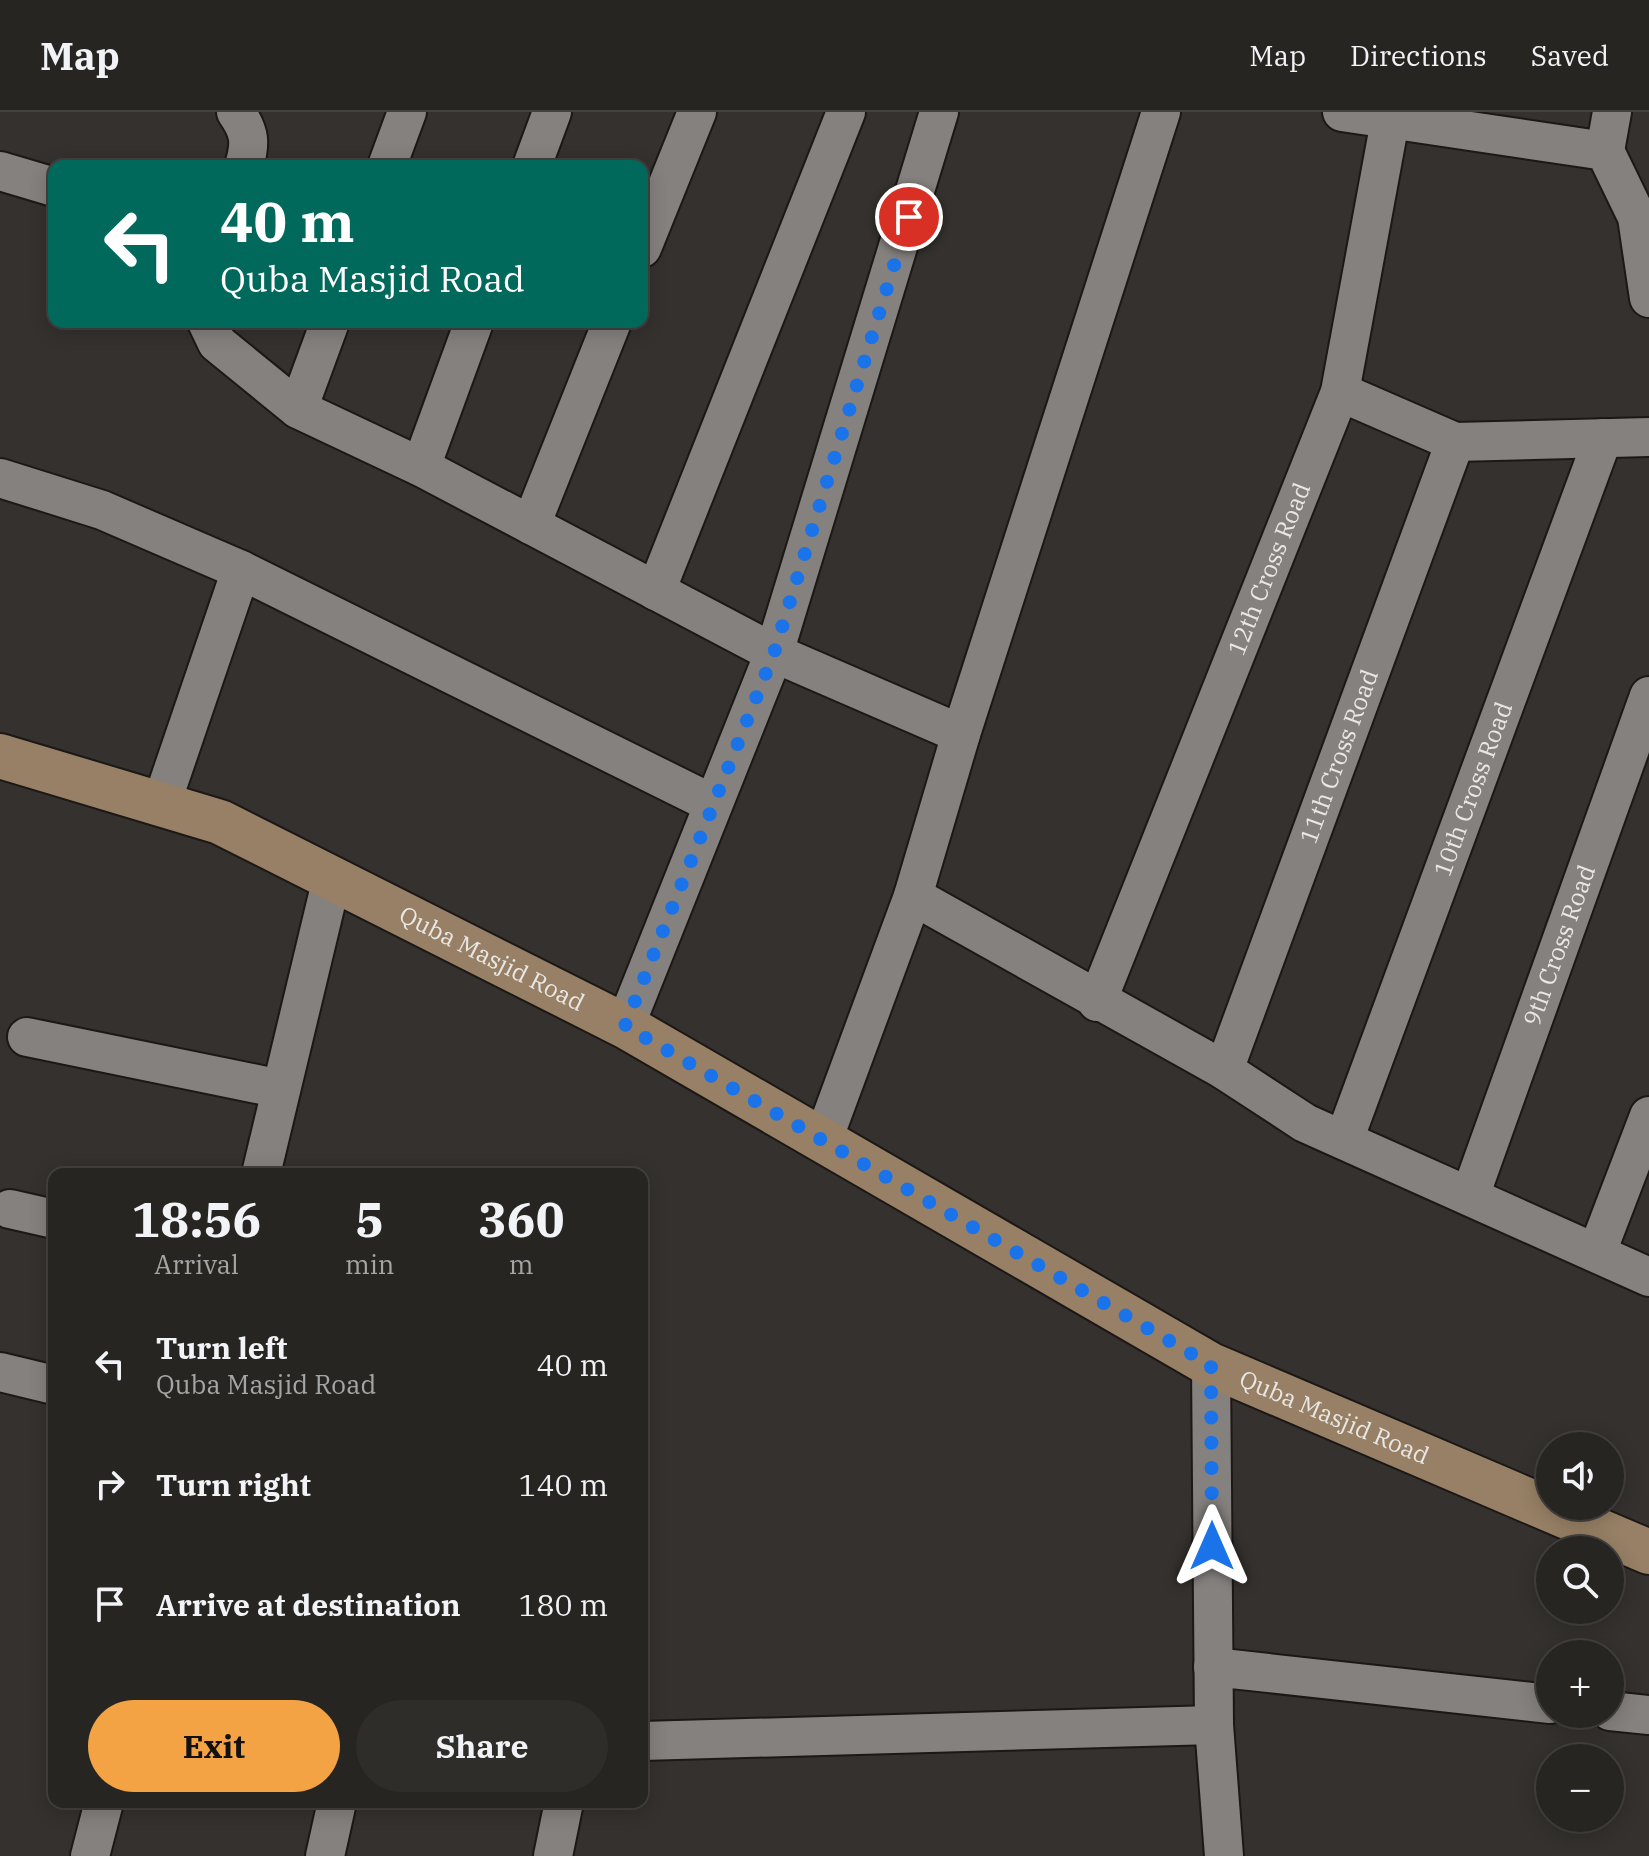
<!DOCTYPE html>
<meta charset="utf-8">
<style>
body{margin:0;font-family:"IBM Plex Serif",serif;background:#2f2d2a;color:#f1f3f6;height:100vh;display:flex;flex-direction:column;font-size:30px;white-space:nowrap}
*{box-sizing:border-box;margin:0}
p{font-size:26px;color:#a4a5a5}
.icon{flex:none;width:44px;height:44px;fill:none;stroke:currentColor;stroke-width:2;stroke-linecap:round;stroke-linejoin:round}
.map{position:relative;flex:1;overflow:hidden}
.side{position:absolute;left:48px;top:1056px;width:600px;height:640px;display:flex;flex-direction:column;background:#272522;border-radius:16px;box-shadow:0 4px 20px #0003,0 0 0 2px #434240}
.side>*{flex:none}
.hud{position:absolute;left:48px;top:48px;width:600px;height:168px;border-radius:16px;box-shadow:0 4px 20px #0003,0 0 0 2px #434240;background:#00695c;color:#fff;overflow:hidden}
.tools{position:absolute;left:1536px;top:1320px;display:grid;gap:16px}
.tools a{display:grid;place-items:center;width:88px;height:88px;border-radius:50%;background:#272522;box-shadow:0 4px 20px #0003,0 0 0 2px #434240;font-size:40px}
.pin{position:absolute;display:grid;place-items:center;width:68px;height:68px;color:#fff;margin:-34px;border:4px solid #fff;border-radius:50%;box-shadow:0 2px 8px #0007}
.me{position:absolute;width:88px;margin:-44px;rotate:0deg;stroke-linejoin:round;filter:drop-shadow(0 0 6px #0008)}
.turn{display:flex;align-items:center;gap:28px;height:168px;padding:0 40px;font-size:36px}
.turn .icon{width:104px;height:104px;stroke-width:2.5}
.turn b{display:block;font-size:56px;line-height:68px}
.eta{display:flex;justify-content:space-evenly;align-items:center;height:136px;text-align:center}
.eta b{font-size:48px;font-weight:800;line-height:56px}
.action{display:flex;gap:16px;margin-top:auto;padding:16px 40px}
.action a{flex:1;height:92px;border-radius:48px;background:#f4a344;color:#111;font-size:32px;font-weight:800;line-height:92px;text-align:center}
.action a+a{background:#2f2d2a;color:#f1f3f6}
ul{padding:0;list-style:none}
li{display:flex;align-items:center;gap:24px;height:120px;padding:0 40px}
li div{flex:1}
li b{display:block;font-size:30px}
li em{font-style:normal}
header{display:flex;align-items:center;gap:48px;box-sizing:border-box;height:112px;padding:0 40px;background:#272522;border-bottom:2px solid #434240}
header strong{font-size:38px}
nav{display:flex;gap:44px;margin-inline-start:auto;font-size:28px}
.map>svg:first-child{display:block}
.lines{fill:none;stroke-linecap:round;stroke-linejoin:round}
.street-casing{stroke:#1b1816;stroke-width:42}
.secondary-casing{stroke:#1b1816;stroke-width:48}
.street{stroke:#85817e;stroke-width:38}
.secondary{stroke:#978065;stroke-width:44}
.route{stroke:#1a73e8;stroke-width:14;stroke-dasharray:0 25.2}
.labels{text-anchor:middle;stroke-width:6;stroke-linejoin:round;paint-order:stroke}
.street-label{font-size:24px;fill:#e9e7e5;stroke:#2a2724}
</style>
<header>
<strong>Map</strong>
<nav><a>Map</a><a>Directions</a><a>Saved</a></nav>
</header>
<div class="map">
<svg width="1649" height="1744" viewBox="0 0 1649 1744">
<rect width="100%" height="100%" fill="#34312e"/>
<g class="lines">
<defs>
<g id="street">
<path d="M236,0C250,20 251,31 244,54"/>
<path d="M1342,0L1605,39L1637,105L1649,186"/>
<path d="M1605,39L1612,0"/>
<path d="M387,54L407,0"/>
<path d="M532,54L552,0"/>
<path d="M0,59L54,75"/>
<path d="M642,136L697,0"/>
<path d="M207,210L217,231L298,297L421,355L774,541L961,622"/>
<path d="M1340,280L1455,330L1649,325"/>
<path d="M298,297L330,210"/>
<path d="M421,355L474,210"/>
<path d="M0,366L102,398L241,458L711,691"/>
<path d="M531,413L612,210"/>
<path d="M656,479L846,0"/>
<path d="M162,690L241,458"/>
<path d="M913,784L1224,958L1305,1011L1649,1165"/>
<path id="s1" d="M1097,890L1340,280L1390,9"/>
<path d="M625,914L774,541L939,0"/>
<path d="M27,925L281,977"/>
<path id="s2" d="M1224,958L1455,330"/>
<path d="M823,1028L913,784L961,622L1161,0"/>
<path id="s3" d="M1344,1028L1603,326"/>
<path d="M261,1062L332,766"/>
<path id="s4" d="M1470,1084L1649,584"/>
<path d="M10,1097L54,1107"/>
<path d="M1597,1140L1649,1004"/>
<path d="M1211,1253L1214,1613L1224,1744"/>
<path d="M0,1260L54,1273"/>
<path d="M1213,1555L1550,1592"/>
<path d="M1610,1599L1649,1603"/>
<path d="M642,1629L1214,1613"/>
<path d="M90,1744L104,1690"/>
<path d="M325,1744L337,1690"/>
<path d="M553,1744L564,1690"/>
</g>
<g id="secondary">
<path id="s5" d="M0,644L220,710L625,914L1211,1253L1649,1440"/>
</g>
</defs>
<use href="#street" class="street-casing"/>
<use href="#secondary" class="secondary-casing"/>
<use href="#street" class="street"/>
<use href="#secondary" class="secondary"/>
</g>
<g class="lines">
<path class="route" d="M909,105L774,541L625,914L1211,1253L1212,1434"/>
</g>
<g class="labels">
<g class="street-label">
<text dy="8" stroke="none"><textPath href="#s1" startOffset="466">12th Cross Road</textPath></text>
<text dy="8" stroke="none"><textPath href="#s2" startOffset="334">11th Cross Road</textPath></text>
<text dy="8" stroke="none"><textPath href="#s3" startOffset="374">10th Cross Road</textPath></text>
<text dy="8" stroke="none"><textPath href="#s4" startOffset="266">9th Cross Road</textPath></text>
<text dy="8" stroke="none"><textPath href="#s5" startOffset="534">Quba Masjid Road</textPath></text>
<text dy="8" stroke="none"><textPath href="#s5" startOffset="1494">Quba Masjid Road</textPath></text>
</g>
</g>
</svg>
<div class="tools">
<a><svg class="icon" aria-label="sound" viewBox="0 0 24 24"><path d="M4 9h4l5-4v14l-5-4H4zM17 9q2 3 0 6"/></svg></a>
<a><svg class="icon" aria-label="search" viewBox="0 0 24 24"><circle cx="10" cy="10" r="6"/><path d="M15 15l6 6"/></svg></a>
<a>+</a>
<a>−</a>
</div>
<div class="pin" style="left:909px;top:105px;background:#d93025"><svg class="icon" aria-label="arrive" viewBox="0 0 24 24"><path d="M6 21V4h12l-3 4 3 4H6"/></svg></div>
<svg class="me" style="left:1212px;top:1434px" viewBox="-20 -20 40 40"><path d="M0-17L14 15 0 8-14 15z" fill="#1a73e8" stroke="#fff" stroke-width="4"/></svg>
<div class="hud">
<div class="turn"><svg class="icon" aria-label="left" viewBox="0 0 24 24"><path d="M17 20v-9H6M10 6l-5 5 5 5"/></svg><div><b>40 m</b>Quba Masjid Road</div></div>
</div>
<section class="side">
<div class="eta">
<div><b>18:56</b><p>Arrival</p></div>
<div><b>5</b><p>min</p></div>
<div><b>360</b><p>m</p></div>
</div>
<ul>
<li><svg class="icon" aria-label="left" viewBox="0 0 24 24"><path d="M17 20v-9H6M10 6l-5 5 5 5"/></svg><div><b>Turn left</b><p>Quba Masjid Road</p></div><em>40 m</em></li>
<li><svg class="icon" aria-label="right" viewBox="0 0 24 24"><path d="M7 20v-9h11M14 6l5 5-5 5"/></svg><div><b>Turn right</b></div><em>140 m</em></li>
<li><svg class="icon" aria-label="arrive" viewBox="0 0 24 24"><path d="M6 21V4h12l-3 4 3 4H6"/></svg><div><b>Arrive at destination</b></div><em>180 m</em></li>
</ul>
<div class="action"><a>Exit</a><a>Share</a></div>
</section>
</div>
